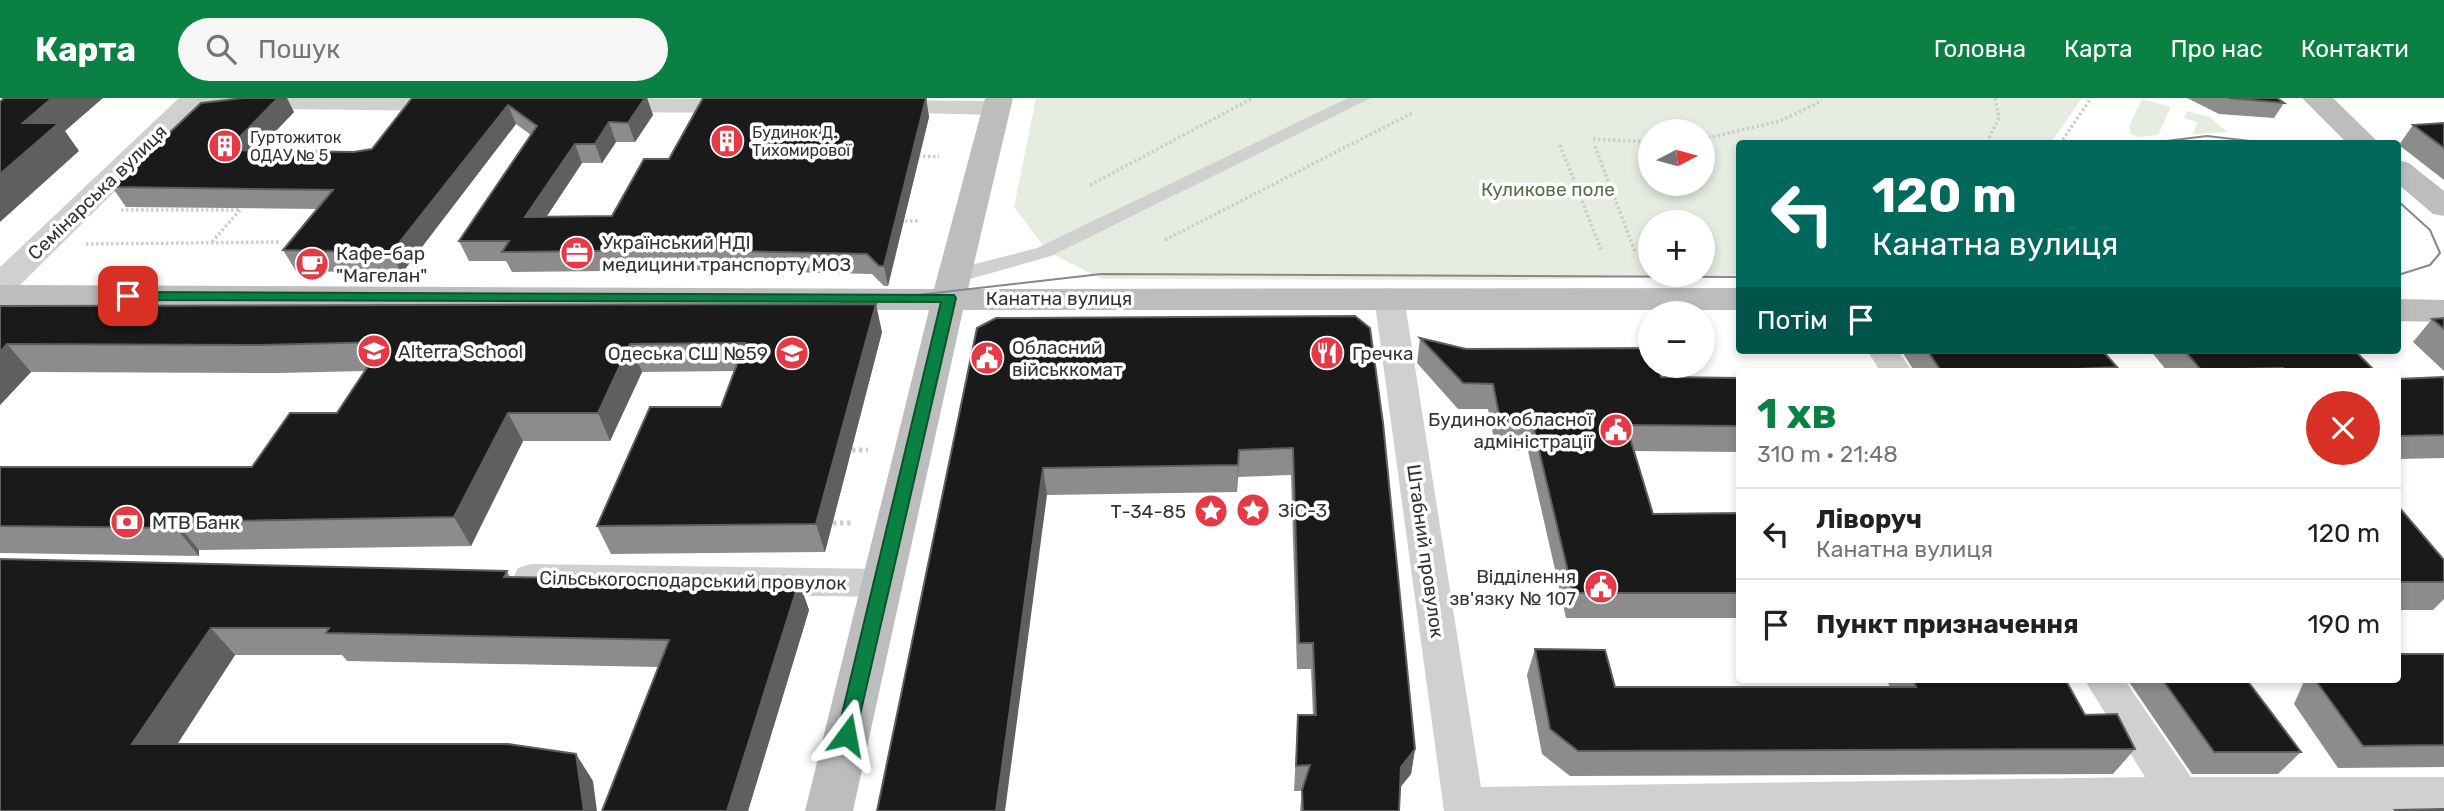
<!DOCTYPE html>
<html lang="uk">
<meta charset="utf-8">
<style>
body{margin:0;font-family:Rubik,sans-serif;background:#f6f6f6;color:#202124;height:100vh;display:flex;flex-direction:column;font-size:26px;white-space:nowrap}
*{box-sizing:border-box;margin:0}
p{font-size:23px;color:#757577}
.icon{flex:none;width:38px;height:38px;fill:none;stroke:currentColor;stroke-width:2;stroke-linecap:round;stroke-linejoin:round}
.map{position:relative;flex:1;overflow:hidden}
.details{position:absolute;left:1736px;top:270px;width:665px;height:315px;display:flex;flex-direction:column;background:#fff;border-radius:7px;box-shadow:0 4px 10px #0003}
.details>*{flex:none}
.hud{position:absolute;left:1736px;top:42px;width:665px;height:214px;border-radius:7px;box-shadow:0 4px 10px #0003;background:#00695c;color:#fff;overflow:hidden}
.needle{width:46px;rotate:84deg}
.tools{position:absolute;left:1638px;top:21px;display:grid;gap:14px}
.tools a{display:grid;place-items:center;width:77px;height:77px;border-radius:50%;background:#fff;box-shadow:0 4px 10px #0003;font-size:35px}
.pin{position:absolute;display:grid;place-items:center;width:60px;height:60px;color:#fff;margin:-30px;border-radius:14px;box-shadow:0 4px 10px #0006}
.me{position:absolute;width:77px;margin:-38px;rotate:13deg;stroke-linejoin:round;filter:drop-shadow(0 0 5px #0008)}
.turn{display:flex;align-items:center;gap:24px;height:147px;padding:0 21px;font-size:32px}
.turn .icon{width:91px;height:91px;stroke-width:2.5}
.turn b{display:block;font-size:49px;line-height:60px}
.then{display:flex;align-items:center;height:66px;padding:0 21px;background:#0003;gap:14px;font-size:26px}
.round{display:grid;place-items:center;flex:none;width:74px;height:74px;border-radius:37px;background:#f6f6f6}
.head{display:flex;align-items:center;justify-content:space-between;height:119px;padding:0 21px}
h1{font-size:42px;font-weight:700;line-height:52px;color:#0b8043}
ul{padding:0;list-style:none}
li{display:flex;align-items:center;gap:21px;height:91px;padding:0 21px;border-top:2px solid #e0e0e0}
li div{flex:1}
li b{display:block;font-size:26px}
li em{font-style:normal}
header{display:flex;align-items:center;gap:42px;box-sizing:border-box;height:98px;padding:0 35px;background:#0b8043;color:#fff}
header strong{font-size:33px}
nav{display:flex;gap:38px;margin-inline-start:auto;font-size:24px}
.search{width:490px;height:63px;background:#f6f6f6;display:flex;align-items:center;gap:18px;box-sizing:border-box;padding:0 24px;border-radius:38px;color:#757577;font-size:26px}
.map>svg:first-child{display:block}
.green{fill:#e6ecdf;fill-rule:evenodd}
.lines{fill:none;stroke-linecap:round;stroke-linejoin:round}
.path-far1{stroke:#cdcdcd;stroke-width:3.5;stroke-dasharray:2.5 2.5;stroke-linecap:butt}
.path{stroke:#cdcdcd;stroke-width:5;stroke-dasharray:3.5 3.5;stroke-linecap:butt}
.pedestrian{fill:#d0d0d0;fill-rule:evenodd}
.minor{fill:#d0d0d0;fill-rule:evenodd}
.tertiary{fill:#d0d0d0;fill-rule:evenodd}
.secondary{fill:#bdbdbd;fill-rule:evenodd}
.tram{stroke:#888;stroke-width:2}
.wall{fill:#8c8c8c}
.shaded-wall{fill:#5f5f5f}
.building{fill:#1a1a1a;stroke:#5f5f5f;stroke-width:2}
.route{fill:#0b8043;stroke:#07532c;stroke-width:2}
.labels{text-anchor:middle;stroke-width:7;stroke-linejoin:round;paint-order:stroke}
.far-poi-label{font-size:16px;fill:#333;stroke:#fff;text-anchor:start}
.park-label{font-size:19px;fill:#56703f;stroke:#fff}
.street-label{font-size:19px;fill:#333;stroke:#fff}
.poi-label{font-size:19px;fill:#333;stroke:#fff;text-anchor:start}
</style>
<header>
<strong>Карта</strong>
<div class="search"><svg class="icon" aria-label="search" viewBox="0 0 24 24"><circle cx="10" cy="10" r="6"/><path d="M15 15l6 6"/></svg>Пошук</div>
<nav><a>Головна</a><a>Карта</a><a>Про нас</a><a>Контакти</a></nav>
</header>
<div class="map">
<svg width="2444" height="713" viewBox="0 0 2444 713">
<rect width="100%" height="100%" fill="#fff"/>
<path class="green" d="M1036,0H2082L2051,45L1740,46L1739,177L1514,182L1102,181L1048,154L1014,109ZM1650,33H1703V86H1650ZM1650,124H1703V177H1650Z
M2142,1L2171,9L2158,37L2138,39L2131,36L2129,28Z
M2187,13L2210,19L2227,34L2193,36L2197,24L2184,20Z"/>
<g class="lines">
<path class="path-far1" d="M1989,40L1999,20L1995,0
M1593,41L1650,44
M1703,41L1780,23L1822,3
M2060,46L2091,0
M1560,47L1602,154
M1595,48L1635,154
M918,58L939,59
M1090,87L1253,0
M121,112H240
M900,123H920
M1165,142L1414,14
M212,144L240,112
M86,146L279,144"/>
<path class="path" d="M852,352H868
M833,425H851"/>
<path class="pedestrian" d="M1348,0H1371L1051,158L956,185L945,178L948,173L1037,150Z"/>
<path class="minor" d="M181,0H458L464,6L461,11L452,13L191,10L182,8L179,3Z
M602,0L742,1L751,3L754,8L751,13L742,15L604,14L595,12L592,7Z
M884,2L997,3L1006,5L1009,10L1006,15L997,17L875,14L872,9L875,4Z
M1389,190L1399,193L1404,199L1481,689L2145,679L2084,581H2124L2191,679H2444V713H1444L1374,199L1379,193Z
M1867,252H1898L1912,273H1880Z
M531,466L882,471L895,475L900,485L895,495L882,499L531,494L518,490L513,480L518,470Z"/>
<path class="tertiary" d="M179,0H209L12,195L0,198V169Z"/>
<path class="secondary" d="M985,0H1013L968,191L1740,190V212H963L853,713H805L929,212L0,209V187L934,191Z
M2302,0H2333L2380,46H2348Z
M2398,62L2409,65L2444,93V118L2433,116L2398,86Z
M2398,201L2444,202V224L2398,223Z"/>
<path class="tram" d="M2142,46L2207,38L2276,46
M2398,103L2430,132L2440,155L2430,167L2398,177
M821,208L1101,176L1740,179"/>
</g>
<path class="wall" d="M412,0H647L653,17L635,44H616L602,65H582L547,118H612L669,61L703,0H935H926L929,19L888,188H884L872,176L697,172L512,174L506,163H469L459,143L531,37L516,26L402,175L296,173L283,152L317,111L126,109L112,89L242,1L294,14L257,52L354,54L372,51Z
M2187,0H2277L2284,5L2274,20L2219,16Z
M2444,25V82L2399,47L2413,27Z
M0,208L882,234L825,454L611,456L597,428L721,309L734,273L642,274L610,343H523L471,448L199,452V458L0,455V369H252L337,315L365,273L278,275L31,274L0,307Z
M1355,218L1415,651L1411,676L1400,690L1399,713H1300L1302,693H1294L1298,617H1313L1311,571H1297L1291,377L1238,379L1237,394L1047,397L977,230Z
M2444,220V273L2413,244L2432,221Z
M1420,240L1466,251L1661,279L1740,280V354L1634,353L1653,416L1740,415V520H1566L1528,353L1496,352L1488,311H1458L1417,265Z
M1901,252H2102L2117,269L2114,273H1914Z
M2150,252H2354L2375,273H2167Z
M2444,279V360L2398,361V281Z
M2398,408L2444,462V501L2433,512H2398Z
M0,461L507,473L510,479L799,484L809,512L748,713H602L658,569L347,563L342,557H235L177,646L593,683L0,713Z
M1535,551L1615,589H1890L1887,583L1889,581H2065L2085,617L2135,651L2113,676L1570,678L1542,656L1527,577Z
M2444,556V669L2338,670L2294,606L2305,581H2398Z
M2127,581H2246L2301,654L2278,676H2192Z"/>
<path class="shaded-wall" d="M52,0H103L65,33L79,53L0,124V76L23,25Z
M278,0H287L294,14L239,72L227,52Z
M645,0H647L653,17L635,44L628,25Z
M926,0L929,19L888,188L884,168Z
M508,7L516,26L402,175L391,155Z
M609,24L616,44L602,65L595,46Z
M575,46L582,65L533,139L525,119Z
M876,206L882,234L825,454L816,426Z
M7,246L31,274L0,307V254Z
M630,246L642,274L610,343L598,315Z
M508,315L523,343L471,448L454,419Z
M1239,352L1238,379L1237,394L1238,367Z
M1043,370L1047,397L1005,713H996Z
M176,424L199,452V458L176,430Z
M799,484L809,512L748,713H727Z
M211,530L235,557L160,673L132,646Z
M1415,651L1411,676L1396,694L1401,669Z
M576,656L593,683L597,713H584Z"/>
<path class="building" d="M4,0H52L23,25H59L0,76V4Z
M243,0H278L227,52L354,54L372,51L412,0H645L628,25L609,24L595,46H575L525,119L612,118L644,61H669L703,0H926L884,168H879L867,156L690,152L502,154L509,143H459L537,28L508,7L391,155L283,152L333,92L112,89L201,5Z
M2229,0H2277L2284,5Z
M2444,25V50L2413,27Z
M876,206L816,426L597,428L650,309H721L745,245L630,246L598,315H508L454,419L176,424V430L0,428V369H252L290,315H337L384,244L259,247L7,246L0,254V208Z
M1355,218L1370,230L1383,325L1415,651L1401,669L1399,713H1303L1302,692L1310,667L1296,668L1298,617H1316L1313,545H1299L1293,350L1239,352L1238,367L1043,370L996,713H877L977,230L996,220Z
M2444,220V231L2432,221Z
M1420,240L1466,251L1650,250V268H1657L1661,279L1740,280V328L1626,327L1653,416L1740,415V495H1573L1533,327H1501L1493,286L1463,285Z
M1927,252H2102L2117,269L2036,273H1941Z
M2184,252H2354L2375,273H2286L2283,270L2201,272Z
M2444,279V337L2398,338V281Z
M2398,408L2444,462V484H2398Z
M0,461L507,473L504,479L799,484L727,713H602L669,542L326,535L329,530H211L132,646H508L576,656L584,713H0Z
M1535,551L1605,552L1615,589H1916L1913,581H2065L2085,617L2117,616L2135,651L1578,653L1550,631Z
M2398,556H2444V647L2363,648L2316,583L2317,581H2398Z
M2162,581H2246L2301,654H2214Z
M2444,711V713H2396L2395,712Z"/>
<path class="route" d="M128,194L954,197L956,200L854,643H840L837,637L941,204L123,202L121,198Z"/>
<defs>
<symbol id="building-disc" viewBox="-11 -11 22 22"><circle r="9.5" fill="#e63946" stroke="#fff"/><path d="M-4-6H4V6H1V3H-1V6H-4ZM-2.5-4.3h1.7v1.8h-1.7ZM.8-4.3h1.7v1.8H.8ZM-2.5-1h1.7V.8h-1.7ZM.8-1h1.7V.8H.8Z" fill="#fff"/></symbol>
<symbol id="office-disc" viewBox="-11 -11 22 22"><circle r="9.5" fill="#e63946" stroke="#fff"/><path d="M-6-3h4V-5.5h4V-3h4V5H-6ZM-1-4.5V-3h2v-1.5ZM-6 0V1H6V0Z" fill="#fff"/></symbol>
<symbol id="cafe-disc" viewBox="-11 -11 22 22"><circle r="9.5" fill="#e63946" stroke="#fff"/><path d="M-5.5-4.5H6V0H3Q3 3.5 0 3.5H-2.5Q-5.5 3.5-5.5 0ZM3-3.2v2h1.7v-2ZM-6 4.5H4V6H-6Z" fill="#fff"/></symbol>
<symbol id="school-disc" viewBox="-11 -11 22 22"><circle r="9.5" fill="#e63946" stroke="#fff"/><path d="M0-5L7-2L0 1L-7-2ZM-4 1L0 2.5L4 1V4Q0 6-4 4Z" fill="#fff"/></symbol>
<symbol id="restaurant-disc" viewBox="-11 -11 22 22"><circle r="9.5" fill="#e63946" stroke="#fff"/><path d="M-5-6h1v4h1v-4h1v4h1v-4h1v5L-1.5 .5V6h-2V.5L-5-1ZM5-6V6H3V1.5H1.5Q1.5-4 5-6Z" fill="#fff"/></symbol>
<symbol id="civic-disc" viewBox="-11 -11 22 22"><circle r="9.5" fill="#e63946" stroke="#fff"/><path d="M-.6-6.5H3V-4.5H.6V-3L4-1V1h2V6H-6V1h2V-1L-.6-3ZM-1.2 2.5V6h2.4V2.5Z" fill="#fff"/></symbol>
<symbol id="sight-disc" viewBox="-11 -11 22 22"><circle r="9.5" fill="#e63946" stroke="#fff"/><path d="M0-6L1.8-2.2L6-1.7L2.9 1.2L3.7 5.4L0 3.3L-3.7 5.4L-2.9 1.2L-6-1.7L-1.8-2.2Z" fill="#fff"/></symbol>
<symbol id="bank-disc" viewBox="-11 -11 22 22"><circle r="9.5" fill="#e63946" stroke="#fff"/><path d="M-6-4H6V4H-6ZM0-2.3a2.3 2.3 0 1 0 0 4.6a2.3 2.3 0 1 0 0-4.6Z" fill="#fff"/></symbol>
</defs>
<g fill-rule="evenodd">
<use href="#building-disc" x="708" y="24" width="38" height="38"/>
<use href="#building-disc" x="206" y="29" width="38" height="38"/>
<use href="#office-disc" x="558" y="136" width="38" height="38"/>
<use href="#cafe-disc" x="293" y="147" width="38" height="38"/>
<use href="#school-disc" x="355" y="234" width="38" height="38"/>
<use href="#school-disc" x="773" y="236" width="38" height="38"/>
<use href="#restaurant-disc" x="1308" y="236" width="38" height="38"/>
<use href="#civic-disc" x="968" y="241" width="38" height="38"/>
<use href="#civic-disc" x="1597" y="313" width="38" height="38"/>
<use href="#sight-disc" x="1234" y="393" width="38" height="38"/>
<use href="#sight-disc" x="1192" y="394" width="38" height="38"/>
<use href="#bank-disc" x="108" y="405" width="38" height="38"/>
<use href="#civic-disc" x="1582" y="470" width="38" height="38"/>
</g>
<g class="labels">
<g class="far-poi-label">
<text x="752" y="40">Будинок Д.<tspan x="752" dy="18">Тихомирової</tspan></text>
<text x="250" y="45">Гуртожиток<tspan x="250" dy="18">ОДАУ № 5</tspan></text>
</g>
<g class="park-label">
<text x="1548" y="98">Куликове поле</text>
</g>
<g class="street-label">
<text transform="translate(97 94) rotate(-44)" y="7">Семінарська вулиця</text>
<text x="1059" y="207">Канатна вулиця</text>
<text transform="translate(1426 453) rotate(82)" y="7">Штабний провулок</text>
<text transform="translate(693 482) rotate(1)" y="7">Сільськогосподарський провулок</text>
</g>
<g class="poi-label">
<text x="602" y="151">Український НДІ<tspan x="602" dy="22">медицини транспорту МОЗ</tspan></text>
<text x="336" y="162">Кафе-бар<tspan x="336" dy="22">"Магелан"</tspan></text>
<text x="1012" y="256">Обласний<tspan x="1012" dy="22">військкомат</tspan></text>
<text x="398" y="260">Alterra School</text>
<text x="768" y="262" text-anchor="end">Одеська CШ №59</text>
<text x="1352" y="262">Гречка</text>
<text x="1592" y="328" text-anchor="end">Будинок обласної<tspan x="1592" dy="22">адміністрації</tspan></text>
<text x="1278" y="419">ЗіС-3</text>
<text x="1186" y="420" text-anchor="end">Т-34-85</text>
<text x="152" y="431">МТВ Банк</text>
<text x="1576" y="485" text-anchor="end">Відділення<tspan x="1576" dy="22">зв'язку № 107</tspan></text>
</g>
</g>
</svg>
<div class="tools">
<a><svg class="needle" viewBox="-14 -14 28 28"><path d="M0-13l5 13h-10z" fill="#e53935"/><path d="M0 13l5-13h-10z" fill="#757577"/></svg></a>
<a>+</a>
<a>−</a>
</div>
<div class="pin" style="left:128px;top:198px;background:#d93025"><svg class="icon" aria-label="arrive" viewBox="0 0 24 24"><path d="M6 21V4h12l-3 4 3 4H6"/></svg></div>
<svg class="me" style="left:847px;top:637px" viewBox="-20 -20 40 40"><path d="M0-17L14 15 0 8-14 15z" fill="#0b8043" stroke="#fff" stroke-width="4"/></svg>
<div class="hud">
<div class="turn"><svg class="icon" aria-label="left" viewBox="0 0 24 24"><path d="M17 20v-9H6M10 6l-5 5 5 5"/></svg><div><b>120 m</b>Канатна вулиця</div></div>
<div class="then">Потім<svg class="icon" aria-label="arrive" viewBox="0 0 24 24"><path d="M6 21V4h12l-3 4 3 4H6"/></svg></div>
</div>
<section class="details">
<div class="head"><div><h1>1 хв</h1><p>310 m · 21:48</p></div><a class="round" style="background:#d93025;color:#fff"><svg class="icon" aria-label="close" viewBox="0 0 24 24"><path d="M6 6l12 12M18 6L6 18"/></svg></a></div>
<ul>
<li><svg class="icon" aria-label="left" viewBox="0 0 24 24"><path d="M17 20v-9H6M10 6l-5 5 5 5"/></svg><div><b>Ліворуч</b><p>Канатна вулиця</p></div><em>120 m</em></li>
<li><svg class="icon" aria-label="arrive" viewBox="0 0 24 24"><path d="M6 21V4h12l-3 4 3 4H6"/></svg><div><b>Пункт призначення</b></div><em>190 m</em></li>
</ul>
</section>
</div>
